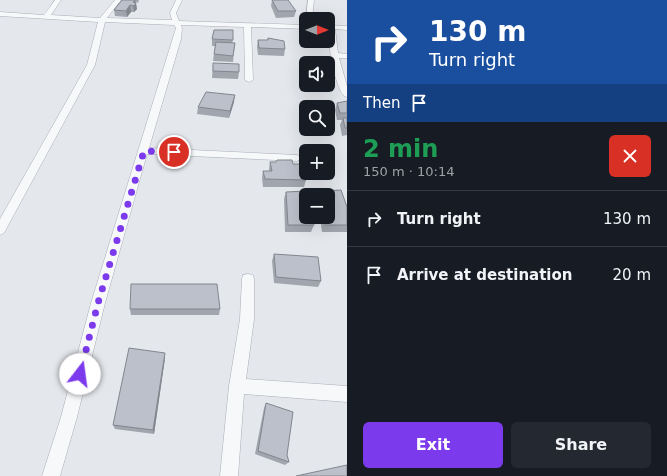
<!DOCTYPE html>
<meta charset="utf-8">
<style>
body{margin:0;font-family:"DejaVu Sans",sans-serif;background:#242831;color:#f1f3f6;height:100vh;display:flex;flex-direction:column;font-size:15px;white-space:nowrap}
*{box-sizing:border-box;margin:0}
p{font-size:13px;color:#9ea1a6}
.icon{flex:none;width:22px;height:22px;fill:none;stroke:currentColor;stroke-width:2;stroke-linecap:round;stroke-linejoin:round}
.map{position:relative;flex:1;overflow:hidden}
.details{display:flex;flex-direction:column;background:#171b24;width:320px}
.details>*{flex:none}
.banner{background:#1a4fa0;color:#fff;overflow:hidden}
.needle{width:26px;rotate:90deg}
.buttons{position:absolute;left:299px;top:12px;display:grid;gap:8px}
.buttons a{display:grid;place-items:center;width:36px;height:36px;border-radius:6px;background:#171b24;box-shadow:0 4px 16px #0002;font-size:20px}
.pin{position:absolute;display:grid;place-items:center;width:34px;height:34px;color:#fff;margin:-17px;border:2px solid #fff;border-radius:50%;box-shadow:0 1px 4px #0007}
.me{position:absolute;width:44px;margin:-22px;rotate:15deg;stroke-linejoin:round;filter:drop-shadow(0 0 3px #0008)}
.turn{display:flex;align-items:center;gap:14px;height:84px;padding:0 16px;font-size:18px}
.turn .icon{width:52px;height:52px;stroke-width:2.5}
.turn b{display:block;font-size:28px;line-height:34px}
.then{display:flex;align-items:center;height:38px;padding:0 16px;background:#0003;gap:8px;font-size:15px}
.round{display:grid;place-items:center;flex:none;width:42px;height:42px;border-radius:6px;background:#242831}
.summary{display:flex;align-items:center;justify-content:space-between;height:68px;padding:0 16px}
h1{font-size:24px;font-weight:700;line-height:30px;color:#1e9e55}
.primary-button{display:flex;gap:8px;margin-top:auto;padding:8px 16px}
.primary-button a{flex:1;height:46px;border-radius:6px;background:#7c3aed;color:#fff;font-size:16px;font-weight:700;line-height:46px;text-align:center}
.primary-button a+a{background:#242831;color:#f1f3f6}
ul{padding:0;list-style:none}
li{display:flex;align-items:center;gap:12px;height:56px;padding:0 16px;border-top:1px solid #363941}
li div{flex:1}
li b{display:block;font-size:15px}
li em{font-style:normal}
main{display:flex;flex:1;min-height:0}
.map>svg:first-child{display:block}
.lines{fill:none;stroke-linecap:round;stroke-linejoin:round}
.minor-casing{stroke:#a9aeb7;stroke-width:1}
.minor{fill:#f7f8fa;fill-rule:evenodd}
.wall{fill:#a1a5ae}
.shaded-wall{fill:#83868d}
.building{fill:#bbc0ca;stroke:#83868d}
.route{stroke:#7c3aed;stroke-width:7;stroke-dasharray:0 12.6}
</style>
<main>
<div class="map">
<svg width="347" height="476" viewBox="0 0 347 476">
<rect width="100%" height="100%" fill="#e4e7ec"/>
<g class="lines">
<defs>
<path id="minor" d="M55,0H61L51,15L100,18L115,0H121L107,18L172,20L170,13L176,0H182L176,13L179,21L306,25V29L251,27L253,80L249,82L245,80L244,27L181,25L182,28L181,39L149,148L297,155L302,158L297,161L147,154L105,303L77,417L60,476H42L61,417L91,303L176,28L174,25L105,22L95,65L4,233L0,235V219L87,65L98,22L0,16V12L44,15Z
M308,0H314L312,19L306,20Z
M328,25L347,26V30L335,29L338,53L347,54V58H339L347,86V97L344,96C333,81 328,44 328,25Z
M248,274L253,275L254,279V319L246,379L347,386V402L244,394L238,476H220L229,386L240,319L242,279L243,275Z"/>
</defs>
<use href="#minor" class="minor-casing"/>
<use href="#minor" class="minor"/>
</g>
<path class="wall" d="M122,0H139L138,3L136,2L137,9L134,12H131L127,17L115,16L114,10Z
M272,0L296,11L294,17L276,18L271,6Z
M268,38L285,49L284,56L258,55L257,47L258,40H267Z
M212,39L233,40L232,43H235L233,62L213,61L215,46H212Z
M213,63L239,72L238,79L212,78Z
M311,85H326L324,90L312,89Z
M347,101V135L342,136L340,125L342,120H337L335,110L337,103Z
M234,102L229,118L197,114L198,107Z
M270,162L293,164L306,180L304,187H263L262,178L263,171H269V169Z
M341,190L347,207V232H322L320,217H328V195H319L321,191Z
M286,192L314,225L311,232H285L284,199Z
M274,254L321,281L318,287L274,283L272,261Z
M130,309H220L219,315H131Z
M165,358L154,434L115,429L113,425Z
M266,403L287,455L289,462L285,465L255,454L264,408Z"/>
<path class="shaded-wall" d="M135,0L137,9L134,12L133,2Z
M130,5L131,12L127,17L126,11Z
M235,95L234,102L229,118L230,111Z
M165,353V358L154,434L153,430Z"/>
<path class="building" d="M122,0H135L133,2L136,3L134,6L130,5L126,11L114,10Z
M272,0H288L296,11H278Z
M214,30H233V40L212,39Z
M268,38L284,41L285,49L259,48L258,40H268Z
M216,42L235,43L233,56L214,54Z
M213,63L239,64V72L213,71Z
M206,92L235,95L230,111L198,107Z
M347,101V113H340L337,103Z
M343,118H347V128H345Z
M277,160H292L293,164H302L306,180L265,179L263,171H272L270,162H276Z
M341,190L347,207V225H325L324,217H328V195H321V191Z
M307,191V195H306V217H312L314,225H288L286,192Z
M274,254L318,257L321,281L276,277Z
M131,284H217L220,309H130Z
M129,348L165,353L153,430L113,425Z
M266,403L293,412L287,455L289,462L258,451Z
M347,465V476H296Z"/>
<g class="lines">
<path class="route" d="M80,374L98,303L144,151L174,152"/>
</g>
</svg>
<div class="buttons">
<a><svg class="needle" viewBox="-14 -14 28 28"><path d="M0-13l5 13h-10z" fill="#e53935"/><path d="M0 13l5-13h-10z" fill="#9ea1a6"/></svg></a>
<a><svg class="icon" aria-label="sound" viewBox="0 0 24 24"><path d="M4 9h4l5-4v14l-5-4H4zM17 9q2 3 0 6"/></svg></a>
<a><svg class="icon" aria-label="search" viewBox="0 0 24 24"><circle cx="10" cy="10" r="6"/><path d="M15 15l6 6"/></svg></a>
<a>+</a>
<a>−</a>
</div>
<div class="pin" style="left:174px;top:152px;background:#d93025"><svg class="icon" aria-label="arrive" viewBox="0 0 24 24"><path d="M6 21V4h12l-3 4 3 4H6"/></svg></div>
<svg class="me" style="left:80px;top:374px" viewBox="-20 -20 40 40"><circle r="19" fill="#fff"/><path d="M0-13L10 11 0 6-10 11z" fill="#7c3aed"/></svg>
</div>
<section class="details">
<div class="banner">
<div class="turn"><svg class="icon" aria-label="right" viewBox="0 0 24 24"><path d="M7 20v-9h11M14 6l5 5-5 5"/></svg><div><b>130 m</b>Turn right</div></div>
<div class="then">Then<svg class="icon" aria-label="arrive" viewBox="0 0 24 24"><path d="M6 21V4h12l-3 4 3 4H6"/></svg></div>
</div>
<div class="summary"><div><h1>2 min</h1><p>150 m · 10:14</p></div><a class="round" style="background:#d93025;color:#fff"><svg class="icon" aria-label="close" viewBox="0 0 24 24"><path d="M6 6l12 12M18 6L6 18"/></svg></a></div>
<ul>
<li><svg class="icon" aria-label="right" viewBox="0 0 24 24"><path d="M7 20v-9h11M14 6l5 5-5 5"/></svg><div><b>Turn right</b></div><em>130 m</em></li>
<li><svg class="icon" aria-label="arrive" viewBox="0 0 24 24"><path d="M6 21V4h12l-3 4 3 4H6"/></svg><div><b>Arrive at destination</b></div><em>20 m</em></li>
</ul>
<div class="primary-button"><a>Exit</a><a>Share</a></div>
</section>
</main>
